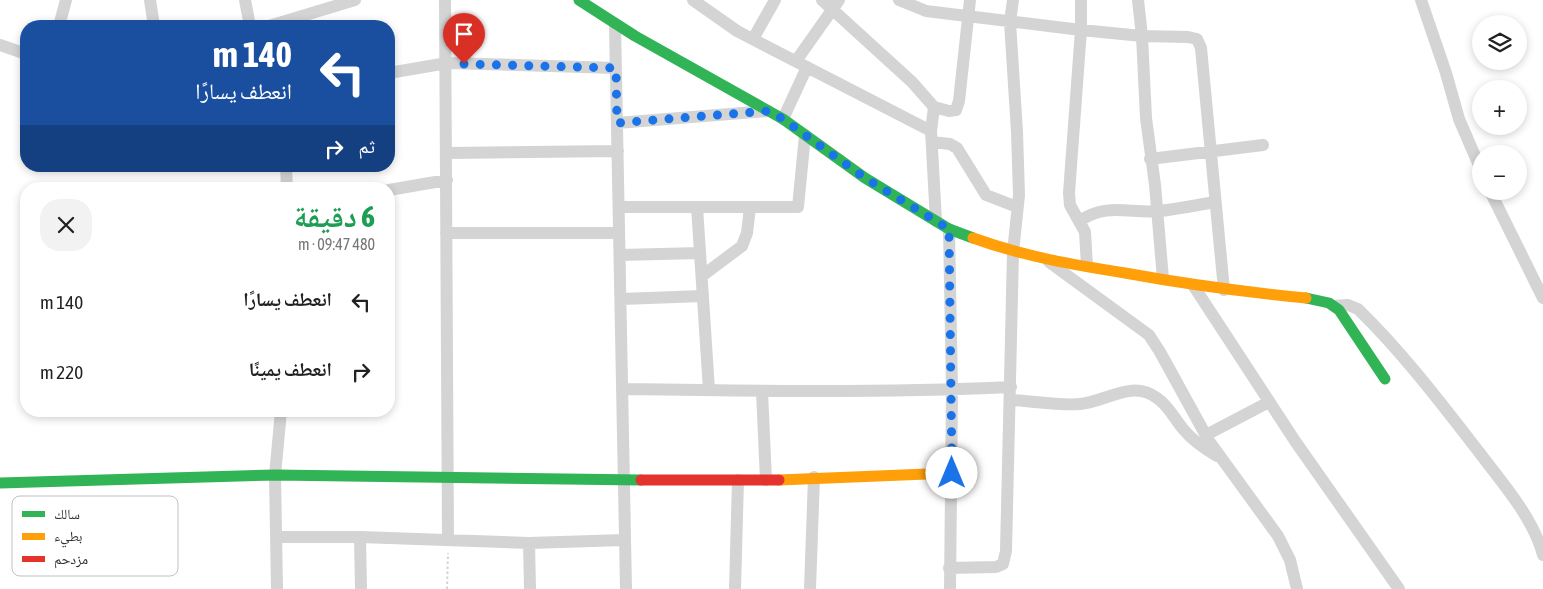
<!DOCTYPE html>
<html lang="ar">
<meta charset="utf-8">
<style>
body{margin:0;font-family:"Asap Condensed","Noto Naskh Arabic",sans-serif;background:#f2f2f2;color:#222;direction:rtl;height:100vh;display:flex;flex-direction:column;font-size:19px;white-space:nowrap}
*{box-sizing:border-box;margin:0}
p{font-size:16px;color:#767676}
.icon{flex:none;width:28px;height:28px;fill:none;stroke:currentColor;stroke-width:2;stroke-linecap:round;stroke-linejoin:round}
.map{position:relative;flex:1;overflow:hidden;direction:ltr}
.drawer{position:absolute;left:20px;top:182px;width:375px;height:235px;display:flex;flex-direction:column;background:#fff;border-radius:20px;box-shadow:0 2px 8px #0003;direction:rtl}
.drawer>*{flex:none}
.banner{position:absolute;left:20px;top:20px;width:375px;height:152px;border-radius:20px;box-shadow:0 2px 8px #0003;direction:rtl;background:#1a4fa0;color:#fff;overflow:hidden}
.fabs{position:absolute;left:1472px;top:15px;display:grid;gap:10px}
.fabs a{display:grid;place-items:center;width:55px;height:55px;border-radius:50%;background:#fff;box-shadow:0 2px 8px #0003;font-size:25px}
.pin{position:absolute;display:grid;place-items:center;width:42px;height:42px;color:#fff;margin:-51px -21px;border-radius:50% 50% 50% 0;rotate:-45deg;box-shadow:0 0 5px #0007}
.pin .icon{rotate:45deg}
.me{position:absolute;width:55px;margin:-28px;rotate:0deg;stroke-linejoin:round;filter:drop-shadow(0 0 4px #0008)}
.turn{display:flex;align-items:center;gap:18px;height:105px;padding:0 20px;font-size:22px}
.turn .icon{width:65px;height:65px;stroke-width:2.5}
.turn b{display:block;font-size:35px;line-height:42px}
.then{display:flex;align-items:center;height:48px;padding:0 20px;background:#0003;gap:10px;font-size:19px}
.round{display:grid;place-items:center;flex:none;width:52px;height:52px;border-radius:20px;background:#f2f2f2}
.head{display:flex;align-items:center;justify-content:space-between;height:85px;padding:0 20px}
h1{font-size:30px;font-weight:700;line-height:38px;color:#1e9e55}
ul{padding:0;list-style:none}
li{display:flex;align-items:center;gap:15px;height:70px;padding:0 20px}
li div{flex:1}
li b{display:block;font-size:19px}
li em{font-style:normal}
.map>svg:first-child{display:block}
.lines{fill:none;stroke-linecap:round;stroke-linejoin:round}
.path{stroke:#d4d4d4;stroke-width:2;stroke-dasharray:2.5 2.5;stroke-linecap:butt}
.street{stroke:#d4d4d4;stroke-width:12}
.fast{stroke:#30b455;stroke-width:11}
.slow{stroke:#ff9f0a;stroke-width:11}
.jam{stroke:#e5322d;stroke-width:11}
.route{stroke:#1a73e8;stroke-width:9;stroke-dasharray:0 16.2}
.key{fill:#fff;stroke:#c1c1c1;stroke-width:1}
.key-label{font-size:14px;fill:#2f2f2f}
</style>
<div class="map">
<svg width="1543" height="589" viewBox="0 0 1543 589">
<rect width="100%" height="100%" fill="#fff"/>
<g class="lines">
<path class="path" d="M447,589L448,553"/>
<path class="street" d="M150,0L154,26
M245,0L250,26
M445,0L448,540
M693,0L737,31L931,131
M822,0L912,82L934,107L949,111L956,110L959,101L970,0
M899,0L926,11L1081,30L1142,36L1188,37L1197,39L1201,48L1224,290
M1081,0V30L1069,193L1070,205L1085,232L1087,266
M1138,0L1142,36L1146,118L1155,185L1163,279
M1421,0L1446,73L1459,119L1481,170
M615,24L626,589
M59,26L66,0
M269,26L355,0
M753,39L775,0
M0,45L26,54
M796,61L839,0
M389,73L447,63L616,68
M934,107L931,131L936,221
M783,119L807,67
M617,123L768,111
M932,142L950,144L957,148L986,195L1017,207
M447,153L618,151
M1150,159L1263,145
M286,166L287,189
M389,190L447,180
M1490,191L1543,298
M619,207H798L805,135
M697,207L709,390
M1080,221C1106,202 1131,214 1160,211C1178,209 1197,205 1215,202
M949,229L952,390L950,589
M446,233H619
M620,255L700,253
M1049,262L1149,335L1160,352L1209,441L1278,536L1290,560L1297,589
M702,276L742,246L747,233L750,207
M1193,285L1295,441L1399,589
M621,299L703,296
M1334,306L1348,305L1358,309C1403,353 1441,403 1479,452C1502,483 1533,517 1543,555
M622,389C752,391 881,393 1011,387
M762,392L766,480
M1011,400C1032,401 1061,406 1080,404C1106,402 1132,379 1157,398C1169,406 1175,420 1184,430C1193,441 1205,449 1217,456
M1206,435L1269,402
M276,537H360L529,543L624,540
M360,537L361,589
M529,543L530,589
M949,568L996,567L1003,564L1006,551L1013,252L1019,195L1017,132L1010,22L1013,0
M277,589L275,475L281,411
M735,589L738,480
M810,589L814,477"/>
<path class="fast" d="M579,0L635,36L783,119L865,178L949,229L973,238
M1306,298L1329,303L1339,310L1385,379
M0,483L275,475L641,480"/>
<path class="slow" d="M973,238C1023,256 1073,265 1125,273C1185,284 1245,292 1306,298
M779,480L952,473"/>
<path class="jam" d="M641,480H779"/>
</g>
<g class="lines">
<path class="route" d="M464,64L616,68L617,123L768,111L783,119L865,178L949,229L952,473"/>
</g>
<rect x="12" y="496" width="166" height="80" rx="8" class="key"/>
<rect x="22" y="511" width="23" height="6" fill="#30b455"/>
<rect x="22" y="533" width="23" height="7" fill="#ff9f0a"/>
<rect x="22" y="556" width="23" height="6" fill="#e5322d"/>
<g class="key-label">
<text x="54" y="519">سالك</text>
<text x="54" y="541">بطيء</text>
<text x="54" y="564">مزدحم</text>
</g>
</svg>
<div class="fabs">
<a><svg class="icon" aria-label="layers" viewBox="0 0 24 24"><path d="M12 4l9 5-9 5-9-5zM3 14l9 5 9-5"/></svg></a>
<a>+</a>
<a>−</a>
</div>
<div class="pin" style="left:464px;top:64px;background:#d93025"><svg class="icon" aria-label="arrive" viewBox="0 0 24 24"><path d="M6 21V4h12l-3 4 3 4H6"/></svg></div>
<svg class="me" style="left:952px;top:473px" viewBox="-20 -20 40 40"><circle r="19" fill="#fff"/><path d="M0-13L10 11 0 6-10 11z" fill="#1a73e8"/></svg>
<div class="banner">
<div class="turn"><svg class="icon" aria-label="left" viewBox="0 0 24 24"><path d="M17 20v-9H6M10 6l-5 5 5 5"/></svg><div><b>140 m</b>انعطف يسارًا</div></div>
<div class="then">ثم<svg class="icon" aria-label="right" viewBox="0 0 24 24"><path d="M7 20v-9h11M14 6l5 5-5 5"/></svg></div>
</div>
<section class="drawer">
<div class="head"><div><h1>6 دقيقة</h1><p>480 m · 09:47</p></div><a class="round"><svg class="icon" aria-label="close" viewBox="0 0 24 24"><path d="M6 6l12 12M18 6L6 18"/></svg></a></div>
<ul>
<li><svg class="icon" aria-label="left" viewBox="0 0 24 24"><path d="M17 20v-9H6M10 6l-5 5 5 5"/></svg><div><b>انعطف يسارًا</b></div><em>140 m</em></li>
<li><svg class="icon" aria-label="right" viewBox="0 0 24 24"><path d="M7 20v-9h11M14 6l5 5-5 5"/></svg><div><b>انعطف يمينًا</b></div><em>220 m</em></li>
</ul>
</section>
</div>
